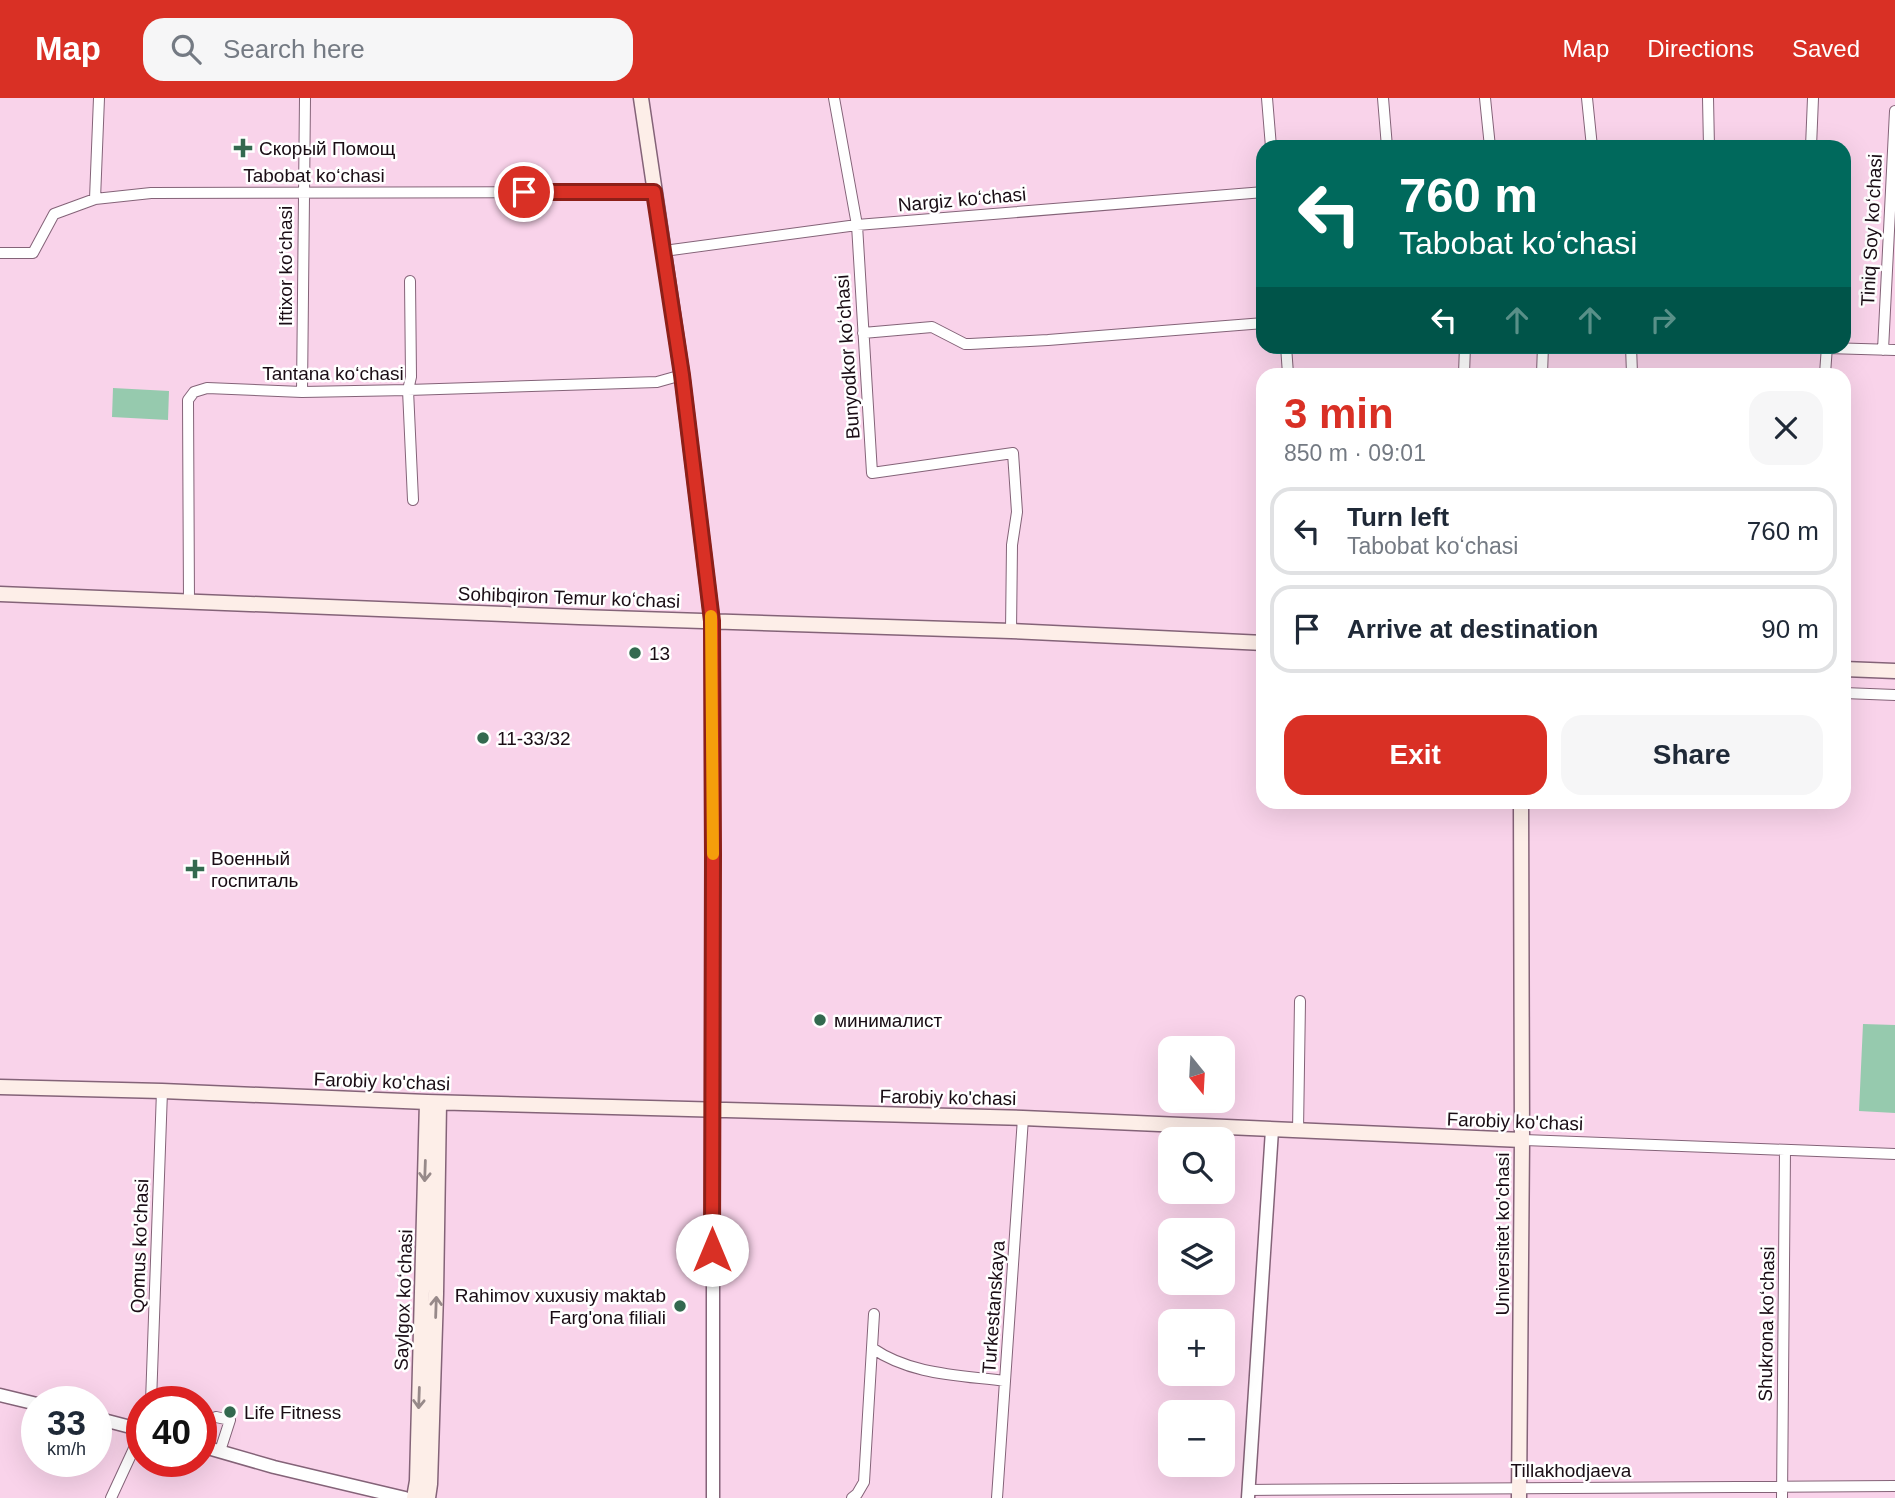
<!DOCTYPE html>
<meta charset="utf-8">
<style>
body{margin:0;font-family:Helvetica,sans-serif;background:#f6f6f7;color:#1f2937;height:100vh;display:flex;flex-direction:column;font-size:26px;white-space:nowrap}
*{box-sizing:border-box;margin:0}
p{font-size:23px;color:#747a83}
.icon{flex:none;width:38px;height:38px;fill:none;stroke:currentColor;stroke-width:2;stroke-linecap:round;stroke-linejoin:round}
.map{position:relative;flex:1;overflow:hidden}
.panel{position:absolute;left:1256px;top:270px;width:595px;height:441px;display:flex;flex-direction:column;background:#fff;border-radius:21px;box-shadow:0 7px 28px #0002}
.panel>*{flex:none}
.banner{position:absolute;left:1256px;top:42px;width:595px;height:214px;border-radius:21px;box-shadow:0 7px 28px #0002;background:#00695c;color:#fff;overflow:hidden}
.needle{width:46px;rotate:162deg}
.tools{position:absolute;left:1158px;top:938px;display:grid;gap:14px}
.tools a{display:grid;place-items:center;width:77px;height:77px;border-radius:14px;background:#fff;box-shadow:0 7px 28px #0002;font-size:35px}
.speed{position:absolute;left:21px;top:1288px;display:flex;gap:14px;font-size:35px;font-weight:700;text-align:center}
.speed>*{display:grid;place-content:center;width:91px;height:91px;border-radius:50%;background:#fff;box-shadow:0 7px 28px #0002;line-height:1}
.speed small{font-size:18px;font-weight:400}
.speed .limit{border:10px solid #d22;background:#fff;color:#111}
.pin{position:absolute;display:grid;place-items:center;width:60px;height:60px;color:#fff;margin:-30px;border:4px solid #fff;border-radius:50%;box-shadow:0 2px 7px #0007}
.me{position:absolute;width:77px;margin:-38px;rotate:0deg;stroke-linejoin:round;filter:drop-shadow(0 0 5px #0008)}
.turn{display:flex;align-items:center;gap:24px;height:147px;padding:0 28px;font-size:32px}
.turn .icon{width:91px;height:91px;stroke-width:2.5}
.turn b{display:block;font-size:49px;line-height:60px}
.lanes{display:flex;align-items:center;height:66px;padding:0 28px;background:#0003;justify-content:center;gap:35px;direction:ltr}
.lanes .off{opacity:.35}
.round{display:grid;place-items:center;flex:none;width:74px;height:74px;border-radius:21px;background:#f6f6f7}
.overview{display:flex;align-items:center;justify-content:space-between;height:119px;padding:0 28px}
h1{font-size:42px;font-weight:700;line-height:52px;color:#d93025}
.button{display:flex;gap:14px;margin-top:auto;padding:14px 28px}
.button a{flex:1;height:80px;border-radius:21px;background:#d93025;color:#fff;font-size:28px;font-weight:700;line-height:80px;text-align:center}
.button a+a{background:#f6f6f7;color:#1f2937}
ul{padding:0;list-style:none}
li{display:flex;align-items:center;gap:21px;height:88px;margin:0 14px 10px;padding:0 14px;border:4px solid #e0e1e3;border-radius:21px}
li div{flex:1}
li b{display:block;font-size:26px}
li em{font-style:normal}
header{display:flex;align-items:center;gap:42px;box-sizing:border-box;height:98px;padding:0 35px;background:#d93025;color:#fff}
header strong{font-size:33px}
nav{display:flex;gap:38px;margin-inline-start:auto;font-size:24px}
.search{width:490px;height:63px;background:#f6f6f7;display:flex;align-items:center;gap:18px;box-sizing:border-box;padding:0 24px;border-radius:21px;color:#747a83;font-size:26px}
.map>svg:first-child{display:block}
.green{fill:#96caae}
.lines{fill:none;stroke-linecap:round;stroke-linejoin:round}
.minor-casing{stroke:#846378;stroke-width:12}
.tertiary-casing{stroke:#846378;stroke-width:15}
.secondary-casing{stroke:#846378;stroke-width:17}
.minor{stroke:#fff;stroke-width:10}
.tertiary{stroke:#fff;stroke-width:12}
.secondary{stroke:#fdeee8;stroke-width:14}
.oneway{stroke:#978989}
.route-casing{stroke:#8d1f18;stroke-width:18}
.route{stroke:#d93025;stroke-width:12}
.slow{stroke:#f59e0b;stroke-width:12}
.poi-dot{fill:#33694f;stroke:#fff;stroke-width:2.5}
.labels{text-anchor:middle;stroke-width:5;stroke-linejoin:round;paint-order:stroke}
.poi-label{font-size:19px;fill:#1a0d15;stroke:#fff;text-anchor:start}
.street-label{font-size:19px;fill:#1a0d15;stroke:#fff}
</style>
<header>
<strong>Map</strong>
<div class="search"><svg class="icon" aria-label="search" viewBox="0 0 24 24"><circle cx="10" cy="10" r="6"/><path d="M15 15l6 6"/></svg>Search here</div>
<nav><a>Map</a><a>Directions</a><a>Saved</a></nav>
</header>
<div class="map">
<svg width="1895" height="1400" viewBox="0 0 1895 1400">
<rect width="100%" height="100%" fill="#f9d3ea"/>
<path class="green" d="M113,290L169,293L168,322L112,319Z
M1863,926L1895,927V1015L1859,1013Z"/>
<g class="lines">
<defs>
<path id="minor" d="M834,0L857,127L872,375L1013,355L1017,414L1012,447L1011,533
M1267,0L1271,49
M1383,0L1387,49
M1485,0L1490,49
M1587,0L1592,49
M1708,0L1709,49
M1811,49L1813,0
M95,101L99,0
M664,153L857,127L1264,94
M0,155H33L54,116L95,101L151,95L654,94
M410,183L411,279L408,292L413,402
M863,235L932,229L965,246H970L1048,242L1264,225
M1286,248L1288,276
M1631,248L1632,276
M1827,250L1895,252
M1883,252L1895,13
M1464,276L1465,248
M1542,276L1543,248
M1825,276L1827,248
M302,294L305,0
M189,504L188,302L194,294L207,290L302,294L408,292L657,284L682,277
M1844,595L1895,597
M1298,1033L1300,903
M1522,1042L1895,1056
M872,1250C911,1277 959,1277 1005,1283
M151,1304L162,993
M216,1319L230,1322L220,1353
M1248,1392L1895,1388
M111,1400L142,1333
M852,1400L857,1396L864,1384L874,1216
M997,1400L1023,1020
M1782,1400L1785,1052"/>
<path id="tertiary" d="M713,1013V1400
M0,1297L37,1306
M96,1320L142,1332
M201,1348L274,1369L405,1400
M1248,1400L1272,1032"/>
<path id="secondary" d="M641,0L682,277L712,523L713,1013
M0,496L579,519L1011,533L1264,545
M1844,571L1895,573
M0,989L162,993L427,1004L1023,1020L1522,1042
M414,1400L417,1383L427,1004
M428,1400L430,1386L436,1196L439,1005
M1519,1400L1522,1042L1521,704"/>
</defs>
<use href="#minor" class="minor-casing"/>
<use href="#tertiary" class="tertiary-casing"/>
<use href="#secondary" class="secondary-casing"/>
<use href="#minor" class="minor"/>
<use href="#tertiary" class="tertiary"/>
<use href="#secondary" class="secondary"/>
</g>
<defs><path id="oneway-shaft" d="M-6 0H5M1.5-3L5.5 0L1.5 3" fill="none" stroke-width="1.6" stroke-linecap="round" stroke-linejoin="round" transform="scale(1.75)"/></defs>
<g class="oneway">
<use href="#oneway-shaft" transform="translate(425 1073) rotate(92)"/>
<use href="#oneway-shaft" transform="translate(436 1209) rotate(-88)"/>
<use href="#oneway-shaft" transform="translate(419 1300) rotate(92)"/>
</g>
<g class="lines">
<defs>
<path id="route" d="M524,94H654L682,277L712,523L713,756L712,1152"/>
</defs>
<use href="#route" class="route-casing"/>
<use href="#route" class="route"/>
<path class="slow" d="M711,518L713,756"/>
</g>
<g class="poi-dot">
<path d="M239.5 39.5h7v7h7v7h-7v7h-7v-7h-7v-7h7z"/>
<circle cx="635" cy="555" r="7"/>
<circle cx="483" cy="640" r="7"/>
<path d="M191.5 760.5h7v7h7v7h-7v7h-7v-7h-7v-7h7z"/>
<circle cx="820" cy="922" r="7"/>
<circle cx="680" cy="1208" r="7"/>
<circle cx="230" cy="1314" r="7"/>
</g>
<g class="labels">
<g class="poi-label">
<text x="259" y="57">Скорый Помощ</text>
<text x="649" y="562">13</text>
<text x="497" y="647">11-33/32</text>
<text x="211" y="767">Военный<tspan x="211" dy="22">госпиталь</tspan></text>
<text x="834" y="929">минималист</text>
<text x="666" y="1204" text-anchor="end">Rahimov xuxusiy maktab<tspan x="666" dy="22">Farg'ona filiali</tspan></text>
<text x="244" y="1321">Life Fitness</text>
</g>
<g class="street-label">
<text x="314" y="84">Tabobat koʻchasi</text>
<text transform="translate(962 101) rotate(-5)" y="7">Nargiz koʻchasi</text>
<text transform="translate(1871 132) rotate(-87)" y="7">Tiniq Soy koʻchasi</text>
<text transform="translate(285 168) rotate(-90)" y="7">Iftixor koʻchasi</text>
<text transform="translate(847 259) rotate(-94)" y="7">Bunyodkor koʻchasi</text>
<text x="333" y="282">Tantana koʻchasi</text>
<text transform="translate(569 499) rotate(2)" y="7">Sohibqiron Temur koʻchasi</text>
<text transform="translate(382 983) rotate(2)" y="7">Farobiy ko'chasi</text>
<text transform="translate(948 999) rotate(1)" y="7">Farobiy ko'chasi</text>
<text transform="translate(1515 1023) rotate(2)" y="7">Farobiy ko'chasi</text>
<text transform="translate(1502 1136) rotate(-90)" y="7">Universitet ko'chasi</text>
<text transform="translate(139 1148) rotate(-88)" y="7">Qomus ko'chasi</text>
<text transform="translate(403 1202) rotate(-88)" y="7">Saylgox koʻchasi</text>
<text transform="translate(993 1209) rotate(-86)" y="7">Turkestanskaya</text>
<text transform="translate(1766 1226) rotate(-89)" y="7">Shukrona koʻchasi</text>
<text x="1571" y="1379">Tillakhodjaeva</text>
</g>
</g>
</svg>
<div class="tools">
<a><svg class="needle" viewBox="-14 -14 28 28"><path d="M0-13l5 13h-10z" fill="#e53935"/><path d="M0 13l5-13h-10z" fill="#747a83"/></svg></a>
<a><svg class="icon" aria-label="search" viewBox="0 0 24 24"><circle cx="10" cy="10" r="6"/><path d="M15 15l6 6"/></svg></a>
<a><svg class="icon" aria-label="layers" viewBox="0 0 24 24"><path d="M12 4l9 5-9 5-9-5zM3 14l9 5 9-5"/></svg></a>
<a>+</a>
<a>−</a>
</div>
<div class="speed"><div>33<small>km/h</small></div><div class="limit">40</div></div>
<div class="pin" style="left:524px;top:94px;background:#d93025"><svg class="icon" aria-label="arrive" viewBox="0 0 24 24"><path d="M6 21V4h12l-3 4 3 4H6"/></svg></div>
<svg class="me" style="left:712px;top:1152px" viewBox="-20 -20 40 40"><circle r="19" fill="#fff"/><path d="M0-13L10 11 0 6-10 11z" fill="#d93025"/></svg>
<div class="banner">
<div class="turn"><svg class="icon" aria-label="left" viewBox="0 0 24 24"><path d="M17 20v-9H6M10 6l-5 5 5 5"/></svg><div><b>760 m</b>Tabobat koʻchasi</div></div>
<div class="lanes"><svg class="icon" aria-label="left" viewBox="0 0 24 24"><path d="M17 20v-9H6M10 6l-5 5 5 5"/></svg><svg class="icon off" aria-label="ahead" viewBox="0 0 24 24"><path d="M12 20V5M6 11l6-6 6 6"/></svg><svg class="icon off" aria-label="ahead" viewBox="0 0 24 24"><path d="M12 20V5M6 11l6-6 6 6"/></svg><svg class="icon off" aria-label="right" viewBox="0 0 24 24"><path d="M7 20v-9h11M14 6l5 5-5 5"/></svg></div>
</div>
<section class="panel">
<div class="overview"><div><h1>3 min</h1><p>850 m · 09:01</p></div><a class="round"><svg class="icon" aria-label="close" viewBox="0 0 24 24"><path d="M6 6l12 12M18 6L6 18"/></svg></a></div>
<ul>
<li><svg class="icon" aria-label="left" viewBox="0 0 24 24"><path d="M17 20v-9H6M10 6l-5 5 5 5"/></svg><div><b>Turn left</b><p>Tabobat koʻchasi</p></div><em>760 m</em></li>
<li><svg class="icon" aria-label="arrive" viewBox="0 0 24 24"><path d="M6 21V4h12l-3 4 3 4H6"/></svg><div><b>Arrive at destination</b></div><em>90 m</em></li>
</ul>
<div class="button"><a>Exit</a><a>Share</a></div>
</section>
</div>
